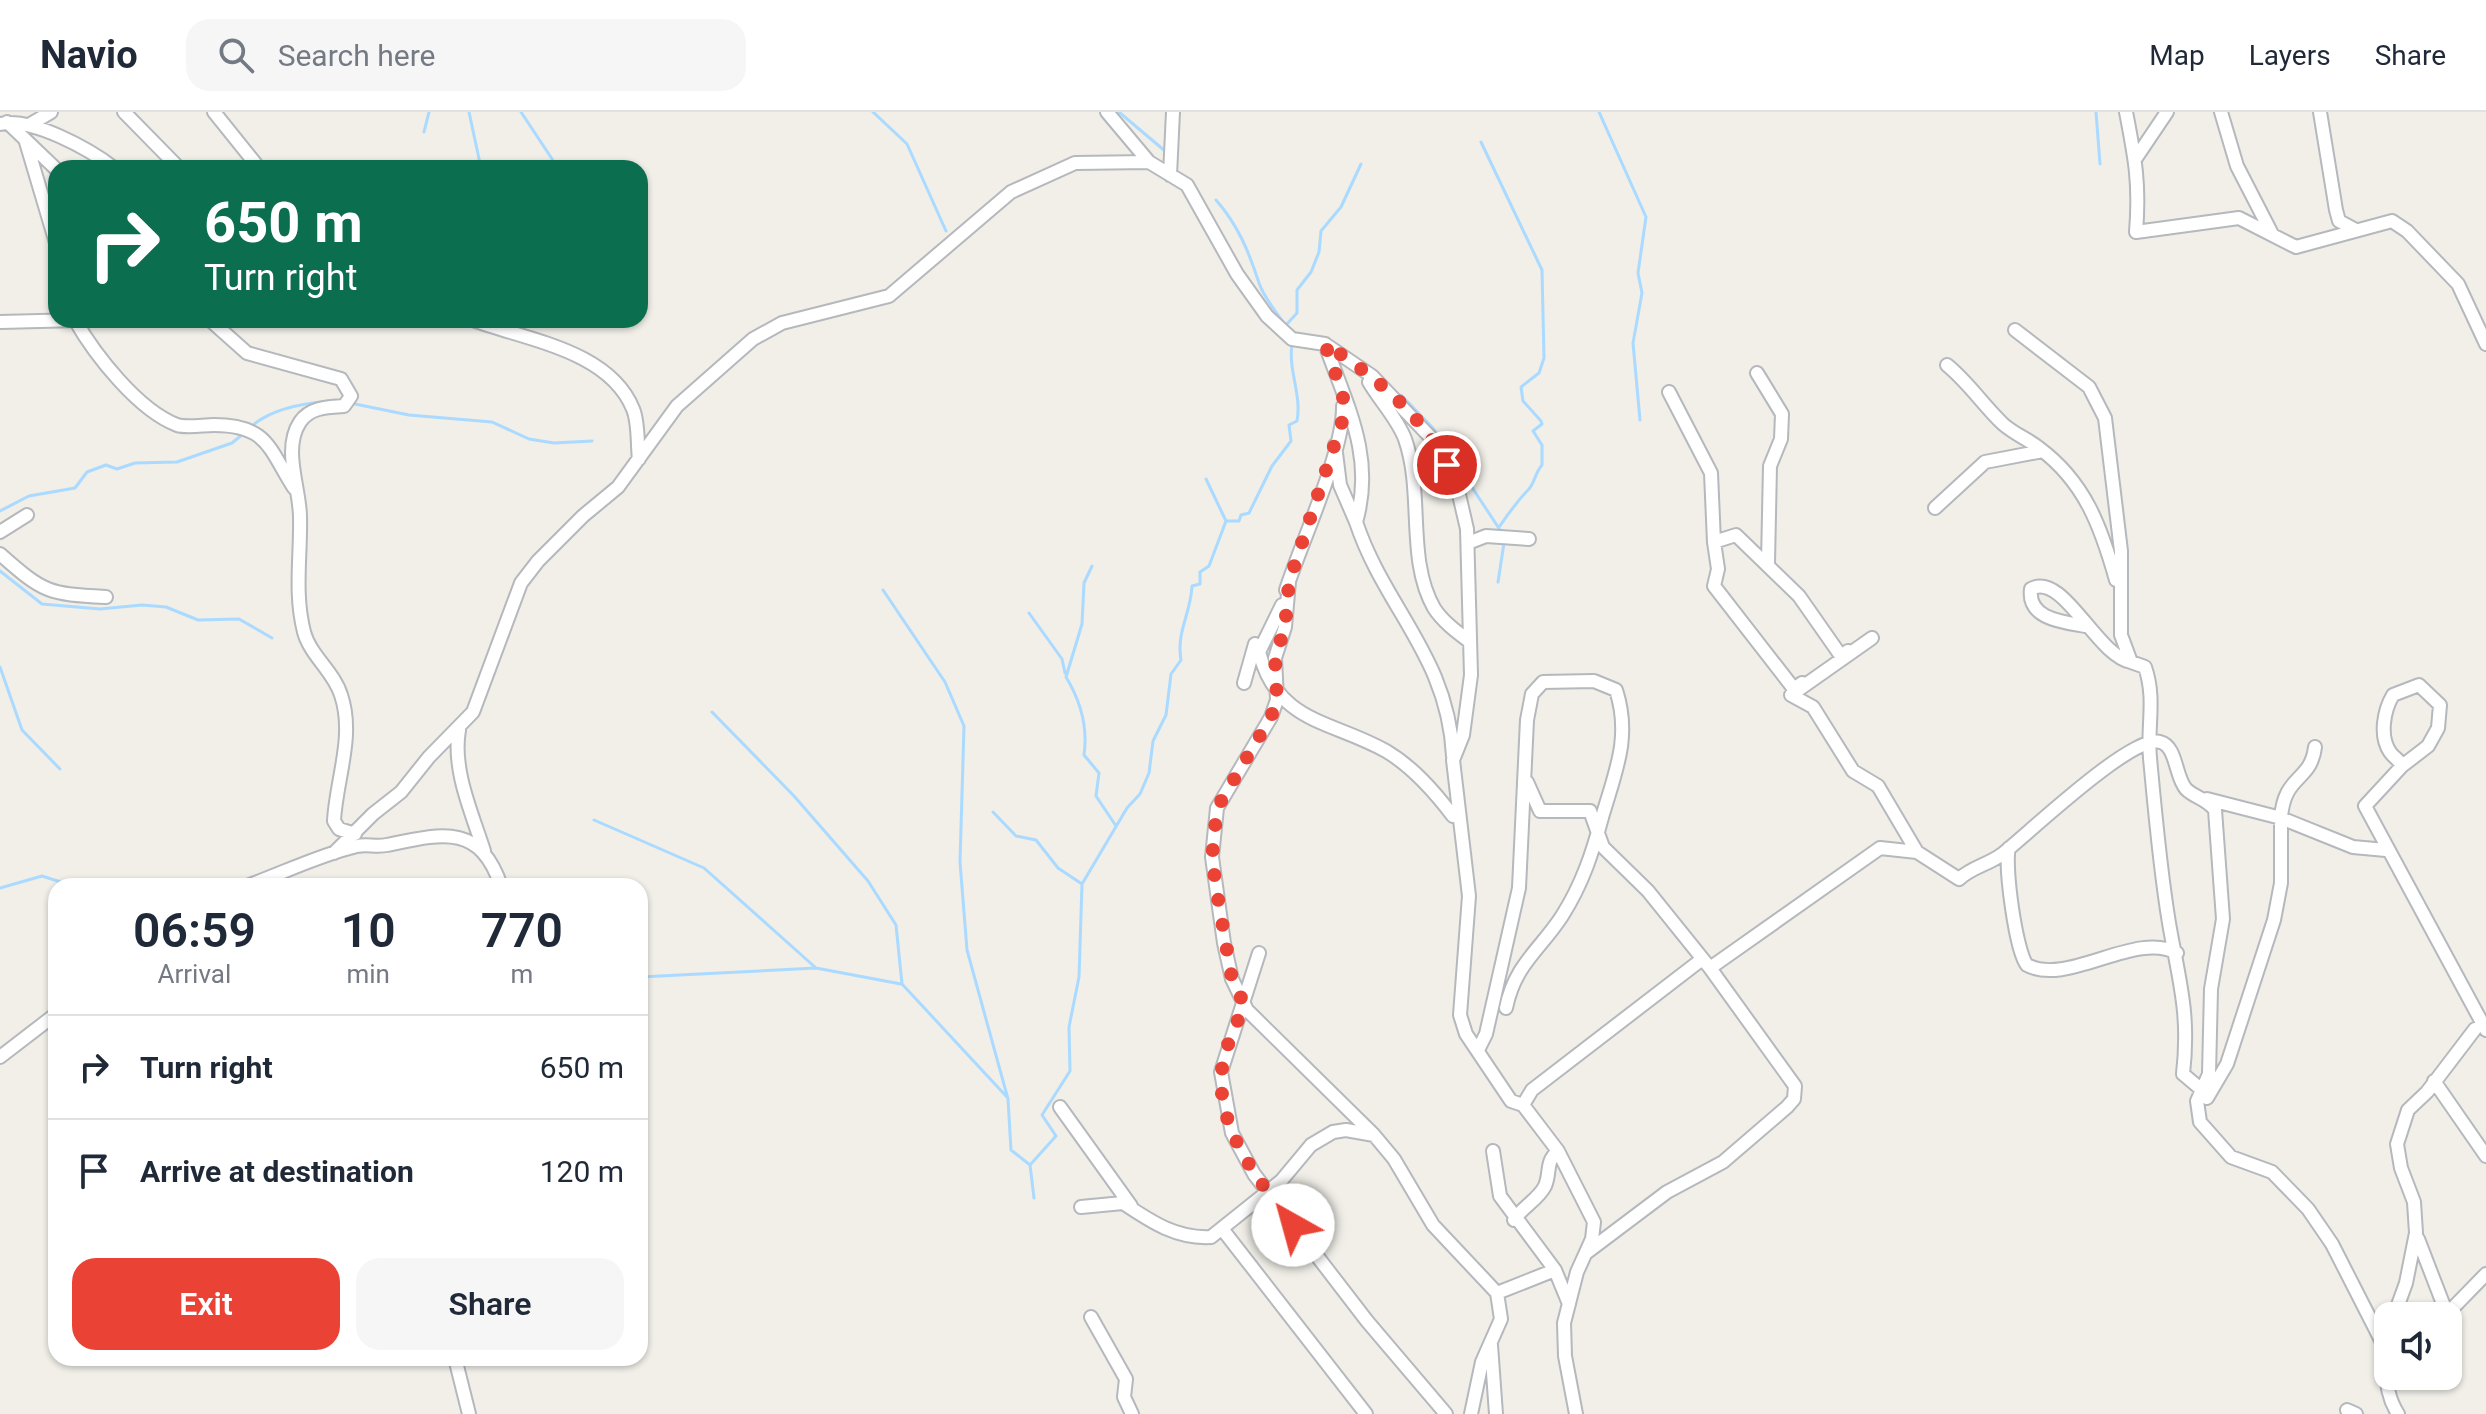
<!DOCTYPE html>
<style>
body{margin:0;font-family:Roboto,sans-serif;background:#f6f6f7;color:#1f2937;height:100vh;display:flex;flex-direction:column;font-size:30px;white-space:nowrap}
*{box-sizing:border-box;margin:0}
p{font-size:26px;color:#747a83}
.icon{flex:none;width:44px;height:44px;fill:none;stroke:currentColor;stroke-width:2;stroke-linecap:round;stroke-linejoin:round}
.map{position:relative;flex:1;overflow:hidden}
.details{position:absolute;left:48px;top:766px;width:600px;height:488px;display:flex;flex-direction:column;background:#fff;border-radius:24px;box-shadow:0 2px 6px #0004}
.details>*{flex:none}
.hud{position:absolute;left:48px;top:48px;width:600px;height:168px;border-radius:24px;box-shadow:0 2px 6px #0004;background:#0b6e4f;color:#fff;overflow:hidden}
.fabs{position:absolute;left:2374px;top:1190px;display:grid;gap:16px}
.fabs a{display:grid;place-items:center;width:88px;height:88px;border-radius:16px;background:#fff;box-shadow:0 2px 6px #0004;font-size:40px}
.pin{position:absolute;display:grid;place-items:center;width:68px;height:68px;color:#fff;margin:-34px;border:4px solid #fff;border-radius:50%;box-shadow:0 2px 8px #0007}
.me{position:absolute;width:88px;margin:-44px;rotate:322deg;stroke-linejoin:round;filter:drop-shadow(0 0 6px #0008)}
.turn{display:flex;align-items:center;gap:28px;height:168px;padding:0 24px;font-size:36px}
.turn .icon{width:104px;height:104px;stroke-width:2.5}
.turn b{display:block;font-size:56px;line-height:68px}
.eta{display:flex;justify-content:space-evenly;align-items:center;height:136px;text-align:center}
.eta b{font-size:48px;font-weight:600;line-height:56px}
.button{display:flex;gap:16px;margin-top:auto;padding:16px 24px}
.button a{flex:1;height:92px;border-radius:24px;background:#ea4335;color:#fff;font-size:32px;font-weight:600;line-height:92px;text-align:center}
.button a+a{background:#f6f6f7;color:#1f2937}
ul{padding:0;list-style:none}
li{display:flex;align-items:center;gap:24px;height:104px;padding:0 24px;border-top:2px solid #e0e1e3}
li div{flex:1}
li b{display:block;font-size:30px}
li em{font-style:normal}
header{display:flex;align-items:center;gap:48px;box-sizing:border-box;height:112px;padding:0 40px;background:#fff;border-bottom:2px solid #e0e1e3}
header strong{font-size:38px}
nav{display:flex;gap:44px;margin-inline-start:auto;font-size:28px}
.search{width:560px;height:72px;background:#f6f6f7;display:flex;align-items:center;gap:20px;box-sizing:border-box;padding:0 28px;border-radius:24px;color:#747a83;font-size:30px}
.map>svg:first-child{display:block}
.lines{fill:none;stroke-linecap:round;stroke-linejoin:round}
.stream{stroke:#aadaff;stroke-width:3}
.minor-casing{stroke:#b5b8bc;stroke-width:16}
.minor{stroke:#fff;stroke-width:12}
.route{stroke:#ea4335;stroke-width:14;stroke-dasharray:0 25.2}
</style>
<header>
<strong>Navio</strong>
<div class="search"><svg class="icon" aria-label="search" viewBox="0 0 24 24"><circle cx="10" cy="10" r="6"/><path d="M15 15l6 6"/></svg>Search here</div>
<nav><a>Map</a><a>Layers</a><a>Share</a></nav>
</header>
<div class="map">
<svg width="2486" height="1302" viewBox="0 0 2486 1302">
<rect width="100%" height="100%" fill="#f1efe8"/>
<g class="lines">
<path class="stream" d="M469,0L481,56
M521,0L558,56
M873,0L907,32L946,119
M1119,0L1165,39
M1599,0L1646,105L1638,161L1642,181L1633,231L1640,308
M2096,0L2100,52
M424,20L429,0
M1481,30L1542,158L1544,246L1539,261L1521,275L1523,289L1541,309L1542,312L1533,319L1542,333V353C1535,361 1535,370 1529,377C1517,389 1509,401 1499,415
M1216,88C1238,113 1249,140 1259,171C1264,186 1277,201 1286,214
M640,170L641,171
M1286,213L1297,201V178L1311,160L1319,140L1321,119L1341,95L1361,52
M1401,283L1433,316L1502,421
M350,291L409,303L492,310L529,327L554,331L592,329
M252,314C272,296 305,291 331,289
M0,399L29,384L75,376L87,360L106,353L117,357L135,351L177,350L232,331L243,322
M1226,409H1239L1241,403L1249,401L1272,354L1291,329L1289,313L1297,309C1302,283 1288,259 1292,232
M1092,454L1084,471L1082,512L1066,565C1080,588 1088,615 1084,643L1099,661L1096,684L1116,714
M0,459L42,492L100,497L142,493L166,495L198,508L239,507L272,526
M1498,470L1504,431
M883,478L945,570L964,614L960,750L967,838L1008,987L1011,1038L1030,1053L1034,1086
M1029,501L1062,547L1065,561
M0,555L22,618L60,657
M712,600L794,684L868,769L896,813L902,872L1006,984
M993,700L1016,724L1036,728L1058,756L1082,772L1079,865L1069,915L1070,959L1042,1003L1056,1024L1030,1053
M594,708L704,756L816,856L901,872
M1082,772L1127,696L1140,682L1149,661L1153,629L1166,603L1171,562L1181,548C1176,520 1191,501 1192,474L1200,472V460L1209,454L1226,409L1206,367
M0,776L42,764L73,774
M640,865L816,856"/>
<defs>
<path id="minor" d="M124,0L179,56
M214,0L259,56
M1107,0L1149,50
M2126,0C2135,46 2140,72 2136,120L2239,106L2296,135L2392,109L2407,119L2458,172L2486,232
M2221,0L2237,54L2272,122
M2320,0L2336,98L2339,109L2354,117
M7,10L56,57
M0,12C32,5 89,37 114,56
M29,13L51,0
M26,30L56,131
M2136,46L2167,0
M1170,63L1173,0
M75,208C95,243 138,298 177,313C187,316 203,313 214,313C268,313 269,337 294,376
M210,208L247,241L341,267L351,284L344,294C328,295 310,295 300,310C282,337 300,376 300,405C301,444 294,481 304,520C310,543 334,560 341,583C355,624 336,668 334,709L339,717L355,722
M473,208C526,228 609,238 633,297C639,311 637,332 639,347
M0,210L79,208
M2015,218L2089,275L2105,306L2121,439V523L2131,550L2145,555C2156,587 2147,614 2150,646C2155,700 2160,757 2169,811C2179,869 2190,901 2183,962L2202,978
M1325,232L1372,264L1436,331L1457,374L1467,417L1471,563L1463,623L1453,648L1469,784L1460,903L1466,922L1511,989L1523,993L1558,1039L1594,1110L1592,1127L1577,1160L1564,1211L1565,1244L1576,1302
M1947,253C1969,271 1983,293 2003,312C2014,322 2028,327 2039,336C2085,370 2101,415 2116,468
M1757,261L1782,302L1781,327L1770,354L1768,451
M1369,270C1380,289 1397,306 1405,327C1424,381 1406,447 1434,496C1443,510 1457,520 1470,530
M1669,280L1711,361L1714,430L1736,423L1799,484L1841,544L1848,539
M1935,396L1985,350L2043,339
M1356,410C1385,497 1448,544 1453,644
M0,420L27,403
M1714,430L1718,457L1714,474L1794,577L1802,571
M1468,431L1486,424L1529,427
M0,442C44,481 48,482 106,485
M1289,470L1285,515L1275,546L1277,588L1271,605L1217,696L1212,745L1224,831L1232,867L1247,898L1374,1023
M1286,478C1301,431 1344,339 1343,294
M1282,493L1259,540C1278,612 1331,608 1386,639C1413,655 1434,679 1453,704
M2085,514C2063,510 2027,507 2031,477C2063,459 2096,543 2131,550
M1872,526L1791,583L1813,595L1853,659L1878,674L1917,740L1959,767C1972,755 1987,753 2001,743C2028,722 2132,622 2160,630C2177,634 2175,665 2186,677C2195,686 2206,686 2215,698L2223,807L2211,877L2209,962L2197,989L2200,1010L2231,1045L2272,1060L2308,1097L2332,1132L2381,1228C2390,1255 2381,1275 2398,1302
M1244,571L1255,532
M459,618C452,658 472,701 484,739
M2402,654C2399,647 2394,646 2390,640C2379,624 2384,598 2393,583L2419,573L2440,593L2438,616L2428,634L2402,654L2365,694L2486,918
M1527,670L1540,699H1590L1603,735L1648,779L1710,856L1795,974L1794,987L1787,995L1723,1050L1667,1080L1586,1141
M2207,687L2281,706C2284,662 2311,670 2315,635
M2009,736C2004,753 2016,840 2027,853C2067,875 2136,818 2177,841
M334,741L373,702L401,680L429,645L473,600L521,471L538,449L583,404L618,375L677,294L753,227L782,211L889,184L1011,80L1075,51L1149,50L1187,73L1237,162L1267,204L1292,227L1325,232C1347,294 1375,345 1356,410L1340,373L1335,333
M247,774C283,761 319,743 357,734C366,732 377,735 387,733C440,722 480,710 501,774
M1259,841L1221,960L1232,1021L1254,1062L1367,1209L1446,1302
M1710,856L1880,736L1917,740
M1479,936L1486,922L1519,776L1527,608L1532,582L1543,570L1594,569L1616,578C1631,624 1616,658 1603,702C1593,739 1583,771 1562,804C1540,838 1515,852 1506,896
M0,945L56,902
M2434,969L2486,1044
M2207,986L2227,952L2274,808L2281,771V706L2353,735L2386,738
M1523,993L1532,978L1701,848
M1060,995L1131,1094
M1493,1039L1500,1084L1555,1158L1569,1192
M1081,1095L1123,1091C1150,1109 1176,1127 1211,1125L1281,1069L1311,1033L1333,1020L1346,1018L1374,1023L1394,1047L1433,1113L1497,1181
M1514,1108C1523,1094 1538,1088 1545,1074C1551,1060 1545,1050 1558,1039
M1223,1118L1366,1302
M2418,1127L2447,1202
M2394,1204L2406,1171L2416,1121L2414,1090L2401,1056L2397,1032L2408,998L2427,980L2475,917
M2445,1204L2486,1162
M1091,1205L1126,1267L1124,1285L1132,1302
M1491,1233L1496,1302
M455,1246L469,1302
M2347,1298L2356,1302
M1471,1302L1482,1250L1501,1207L1497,1181L1555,1158"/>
</defs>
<use href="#minor" class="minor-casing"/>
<use href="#minor" class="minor"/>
</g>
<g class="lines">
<path class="route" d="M1293,1113C1260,1070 1215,1016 1222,957C1224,935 1237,914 1244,892L1232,867L1216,775L1212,745L1217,696L1271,605L1277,588L1275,546L1285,515L1289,470L1343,307V283L1325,232C1371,261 1423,303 1447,353"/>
</g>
</svg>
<div class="fabs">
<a><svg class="icon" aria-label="sound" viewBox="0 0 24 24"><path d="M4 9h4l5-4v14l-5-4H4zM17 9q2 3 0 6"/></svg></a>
</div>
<div class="pin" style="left:1447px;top:353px;background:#d93025"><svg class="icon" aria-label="arrive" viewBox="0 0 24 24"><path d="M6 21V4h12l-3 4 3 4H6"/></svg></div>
<svg class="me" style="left:1293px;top:1113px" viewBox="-20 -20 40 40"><circle r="19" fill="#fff"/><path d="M0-13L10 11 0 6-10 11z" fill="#ea4335"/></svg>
<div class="hud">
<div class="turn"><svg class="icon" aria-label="right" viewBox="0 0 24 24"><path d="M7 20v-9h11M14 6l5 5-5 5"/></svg><div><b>650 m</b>Turn right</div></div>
</div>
<section class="details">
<div class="eta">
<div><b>06:59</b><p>Arrival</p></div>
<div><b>10</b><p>min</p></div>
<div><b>770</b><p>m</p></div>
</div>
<ul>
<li><svg class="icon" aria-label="right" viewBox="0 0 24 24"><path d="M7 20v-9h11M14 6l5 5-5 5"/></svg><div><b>Turn right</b></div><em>650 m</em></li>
<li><svg class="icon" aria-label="arrive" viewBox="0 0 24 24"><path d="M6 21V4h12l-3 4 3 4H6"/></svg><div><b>Arrive at destination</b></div><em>120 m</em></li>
</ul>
<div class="button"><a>Exit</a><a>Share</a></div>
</section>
</div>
